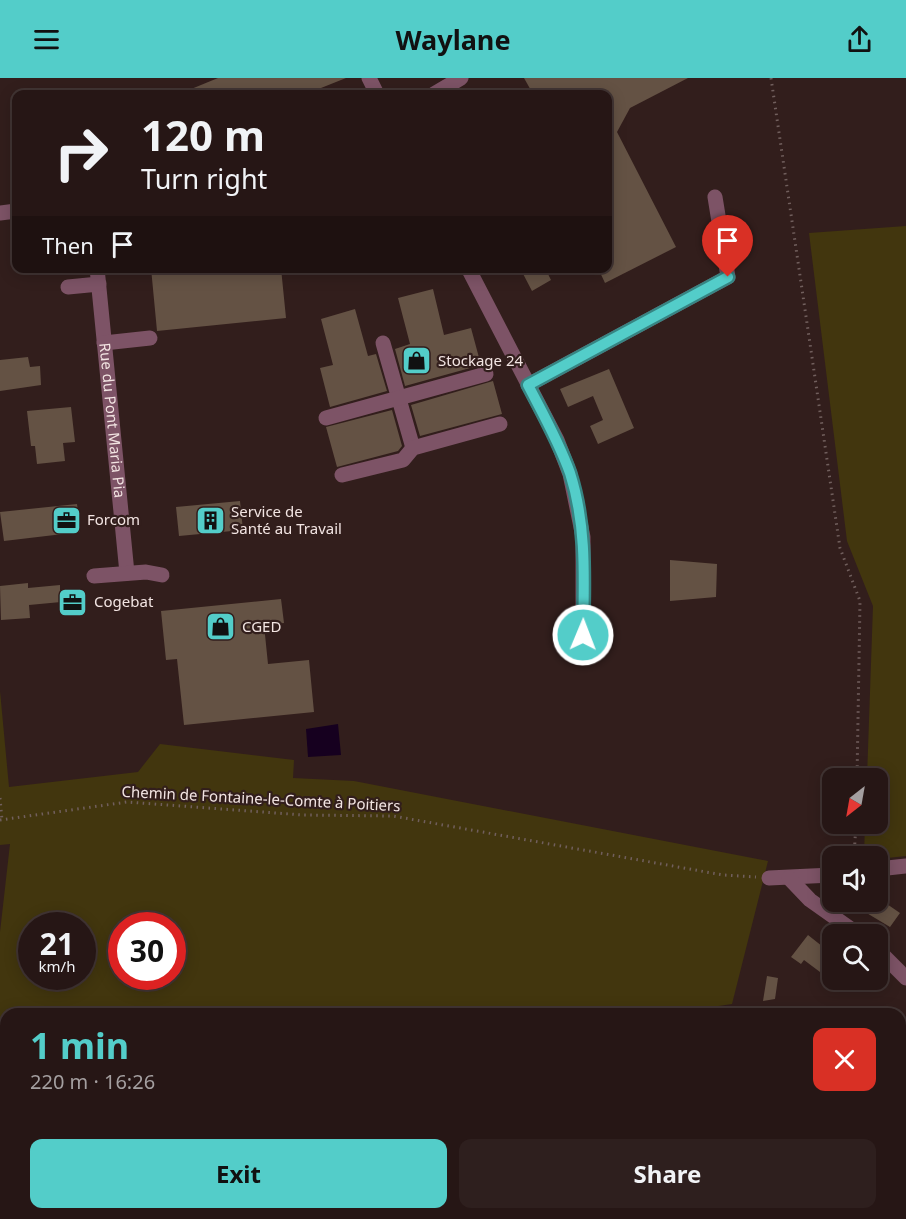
<!DOCTYPE html>
<meta charset="utf-8">
<style>
body{margin:0;font-family:"Noto Sans",sans-serif;background:#2e1f1e;color:#f1f3f6;height:100vh;display:flex;flex-direction:column;font-size:22px;white-space:nowrap}
*{box-sizing:border-box;margin:0}
p{font-size:20px;color:#a49fa0}
.icon{flex:none;width:33px;height:33px;fill:none;stroke:currentColor;stroke-width:2;stroke-linecap:round;stroke-linejoin:round}
.map{position:relative;flex:1;overflow:hidden}
.side{position:absolute;left:0px;top:930px;width:906px;height:212px;display:flex;flex-direction:column;background:#261615;border-radius:18px 18px 0 0;box-shadow:0 3px 15px #0003,0 0 0 2px #423534}
.side>*{flex:none}
.hud{position:absolute;left:12px;top:12px;width:600px;height:183px;border-radius:12px;box-shadow:0 3px 15px #0003,0 0 0 2px #423534;background:#261615;color:#f1f3f6;overflow:hidden}
.needle{width:39px;rotate:211deg}
.controls{position:absolute;left:822px;top:690px;display:grid;gap:12px}
.controls a{display:grid;place-items:center;width:66px;height:66px;border-radius:12px;background:#261615;box-shadow:0 3px 15px #0003,0 0 0 2px #423534;font-size:30px}
.speed{position:absolute;left:18px;top:834px;display:flex;gap:12px;font-size:30px;font-weight:700;text-align:center}
.speed>*{display:grid;place-content:center;width:78px;height:78px;border-radius:50%;background:#261615;box-shadow:0 3px 15px #0003,0 0 0 2px #423534;line-height:1}
.speed small{font-size:15px;font-weight:400}
.speed .limit{border:9px solid #d22;background:#fff;color:#111}
.pin{position:absolute;display:grid;place-items:center;width:51px;height:51px;color:#fff;margin:-62px -26px;border-radius:50% 50% 50% 0;rotate:-45deg;box-shadow:0 0 6px #0007}
.pin .icon{rotate:45deg}
.me{position:absolute;width:66px;margin:-33px;rotate:1deg;stroke-linejoin:round;filter:drop-shadow(0 0 4px #0008)}
.turn{display:flex;align-items:center;gap:21px;height:126px;padding:0 30px;font-size:27px}
.turn .icon{width:78px;height:78px;stroke-width:2.5}
.turn b{display:block;font-size:42px;line-height:51px}
.then{display:flex;align-items:center;height:57px;padding:0 30px;background:#0003;gap:12px;font-size:22px}
.round{display:grid;place-items:center;flex:none;width:63px;height:63px;border-radius:12px;background:#2e1f1e}
.head{display:flex;align-items:center;justify-content:space-between;height:102px;padding:0 30px}
h1{font-size:36px;font-weight:700;line-height:45px;color:#53cdc9}
.action{display:flex;gap:12px;margin-top:auto;padding:12px 30px}
.action a{flex:1;height:69px;border-radius:12px;background:#53cdc9;color:#111;font-size:24px;font-weight:700;line-height:69px;text-align:center}
.action a+a{background:#2e1f1e;color:#f1f3f6}
header{display:flex;justify-content:space-between;align-items:center;height:78px;padding:0 30px;background:#53cdc9;color:#111;font-size:27px;font-weight:700}
.map>svg:first-child{display:block}
.green{fill:#42360e;fill-rule:evenodd}
.water{fill:#16001f}
.building{fill:#645244}
.lines{fill:none;stroke-linecap:round;stroke-linejoin:round}
.path{stroke:#715f5d;stroke-width:3;stroke-dasharray:1.5 4.5;stroke-linecap:butt}
.minor{stroke:#7d5366;stroke-width:15}
.route-casing{stroke:#368583;stroke-width:15}
.route{stroke:#53cdc9;stroke-width:10}
.labels{text-anchor:middle;stroke-width:4.5;stroke-linejoin:round;paint-order:stroke}
.poi-label{font-size:15px;fill:#f2e4e2;stroke:#321e1c;text-anchor:start}
.street-label{font-size:15px;fill:#f2e4e2;stroke:#321e1c}
</style>
<header><svg class="icon" aria-label="menu" viewBox="0 0 24 24"><path d="M4 6h16M4 12h16M4 18h16"/></svg>Waylane<svg class="icon" aria-label="share" viewBox="0 0 24 24"><path d="M12 15V3M7 8l5-5 5 5M5 13v7h14v-7"/></svg></header>
<div class="map">
<svg width="906" height="1141" viewBox="0 0 906 1141">
<rect width="100%" height="100%" fill="#321e1c"/>
<path class="green" d="M906,148V778L878,781V778H864L865,746H878V700H867L873,528L847,463L809,155Z
M0,613L9,709L138,694L160,666L294,682L293,700L354,703L768,783L732,926L665,936H6V969L0,956V854L10,766L0,767ZM32,848H82V898H32ZM122,848H172V898H122Z
M6,1073V1136H316L286,1141H0V1097Z"/>
<path class="water" d="M338,646L341,677L308,679L306,651Z"/>
<path class="building" d="M218,0H346L306,16H179Z
M524,0H688L630,30L617,54L676,169L605,205L598,190H608V16H533Z
M151,190H281L286,240L157,253Z
M520,190H545L551,202L532,213Z
M433,211L444,257L471,250L481,287L405,308L395,271L410,266L398,220Z
M355,231L368,278L376,276L387,313L330,329L320,290L333,287L321,241Z
M28,279L30,289L40,288L41,307L0,313V282Z
M609,291L634,350L598,366L590,348L603,342L593,318L568,329L560,311Z
M493,303L502,336L420,358L411,327Z
M71,329L75,364L63,365L65,383L37,386L35,368H31L27,333Z
M392,332L402,368L398,373L337,389L326,349Z
M240,423L243,452L179,458L176,429Z
M77,426L80,454L4,463L0,434Z
M670,482L717,486L716,519L670,523Z
M28,505V510L60,507V516L82,513L84,532L62,534L61,524L29,527L30,540L1,542L0,508Z
M281,521L284,545L264,547L268,586L309,582L314,634L184,647L177,581L166,582L161,533Z
M872,824H884L900,835L890,849L865,834Z
M808,857L832,876V887L824,897L804,882L801,886L791,879Z
M767,898L778,900L775,921L763,923Z"/>
<g class="lines">
<path class="path" d="M771,0L840,470L860,523L857,700
M0,720L2,742
M0,742L127,724L303,737L393,738L723,797L756,799
M854,778L856,746"/>
<g class="minor">
<path d="M369,0L377,16"/>
<path d="M434,16L461,0"/>
<path d="M0,135L16,133"/>
<path id="s1" d="M97,190L127,495"/>
<path d="M468,190L557,362L570,396L583,459V557"/>
<path d="M68,209L99,206"/>
<path d="M104,265L150,260"/>
<path d="M383,265L413,370"/>
<path d="M528,307L728,199L715,119"/>
<path d="M326,340L486,296"/>
<path d="M342,397L403,382L413,370L500,346"/>
<path d="M94,498L146,494L162,497"/>
<path d="M878,791L906,788"/>
<path d="M769,800L832,797"/>
<path d="M789,800L810,822L858,856"/>
<path d="M878,872L906,900"/>
<path d="M900,977L906,974"/>
<path d="M399,1136L400,1141"/>
</g>
</g>
<g class="lines">
<defs>
<path id="route" d="M583,557C584,502 587,448 570,395C559,364 543,336 528,307L728,199"/>
</defs>
<use href="#route" class="route-casing"/>
<use href="#route" class="route"/>
</g>
<defs>
<symbol id="shop-square" viewBox="-11 -11 22 22"><rect x="-9" y="-9" width="18" height="18" rx="4" fill="#53cdc9" stroke="#321e1c"/><path d="M-5-2.5h2.3a2.7 3.5 0 0 1 5.4 0H5L5.5 6h-11ZM-1.5-2.5h3a1.5 2.3 0 0 0-3 0Z" fill="#111"/></symbol>
<symbol id="office-square" viewBox="-11 -11 22 22"><rect x="-9" y="-9" width="18" height="18" rx="4" fill="#53cdc9" stroke="#321e1c"/><path d="M-6-3h4V-5.5h4V-3h4V5H-6ZM-1-4.5V-3h2v-1.5ZM-6 0V1H6V0Z" fill="#111"/></symbol>
<symbol id="building-square" viewBox="-11 -11 22 22"><rect x="-9" y="-9" width="18" height="18" rx="4" fill="#53cdc9" stroke="#321e1c"/><path d="M-4-6H4V6H1V3H-1V6H-4ZM-2.5-4.3h1.7v1.8h-1.7ZM.8-4.3h1.7v1.8H.8ZM-2.5-1h1.7V.8h-1.7ZM.8-1h1.7V.8H.8Z" fill="#111"/></symbol>
</defs>
<g fill-rule="evenodd">
<use href="#shop-square" x="400" y="266" width="33" height="33"/>
<use href="#office-square" x="50" y="426" width="33" height="33"/>
<use href="#building-square" x="194" y="426" width="33" height="33"/>
<use href="#office-square" x="56" y="508" width="33" height="33"/>
<use href="#shop-square" x="204" y="532" width="33" height="33"/>
</g>
<g class="labels">
<g class="poi-label">
<text x="438" y="288">Stockage 24</text>
<text x="231" y="439">Service de<tspan x="231" dy="17">Santé au Travail</tspan></text>
<text x="87" y="447">Forcom</text>
<text x="94" y="529">Cogebat</text>
<text x="242" y="554">CGED</text>
</g>
<g class="street-label">
<text dy="5" stroke="none"><textPath href="#s1" startOffset="153">Rue du Pont Maria Pia</textPath></text>
<text transform="translate(261 721) rotate(3)" y="5">Chemin de Fontaine-le-Comte à Poitiers</text>
</g>
</g>
</svg>
<div class="controls">
<a><svg class="needle" viewBox="-14 -14 28 28"><path d="M0-13l5 13h-10z" fill="#e53935"/><path d="M0 13l5-13h-10z" fill="#a49fa0"/></svg></a>
<a><svg class="icon" aria-label="sound" viewBox="0 0 24 24"><path d="M4 9h4l5-4v14l-5-4H4zM17 9q2 3 0 6"/></svg></a>
<a><svg class="icon" aria-label="search" viewBox="0 0 24 24"><circle cx="10" cy="10" r="6"/><path d="M15 15l6 6"/></svg></a>
</div>
<div class="speed"><div>21<small>km/h</small></div><div class="limit">30</div></div>
<div class="pin" style="left:728px;top:199px;background:#d93025"><svg class="icon" aria-label="arrive" viewBox="0 0 24 24"><path d="M6 21V4h12l-3 4 3 4H6"/></svg></div>
<svg class="me" style="left:583px;top:557px" viewBox="-20 -20 40 40"><circle r="17" fill="#53cdc9" stroke="#fff" stroke-width="3"/><path d="M0-11L8 9 0 5-8 9z" fill="#fff"/></svg>
<div class="hud">
<div class="turn"><svg class="icon" aria-label="right" viewBox="0 0 24 24"><path d="M7 20v-9h11M14 6l5 5-5 5"/></svg><div><b>120 m</b>Turn right</div></div>
<div class="then">Then<svg class="icon" aria-label="arrive" viewBox="0 0 24 24"><path d="M6 21V4h12l-3 4 3 4H6"/></svg></div>
</div>
<section class="side">
<div class="head"><div><h1>1 min</h1><p>220 m · 16:26</p></div><a class="round" style="background:#d93025;color:#fff"><svg class="icon" aria-label="close" viewBox="0 0 24 24"><path d="M6 6l12 12M18 6L6 18"/></svg></a></div>
<div class="action"><a>Exit</a><a>Share</a></div>
</section>
</div>
